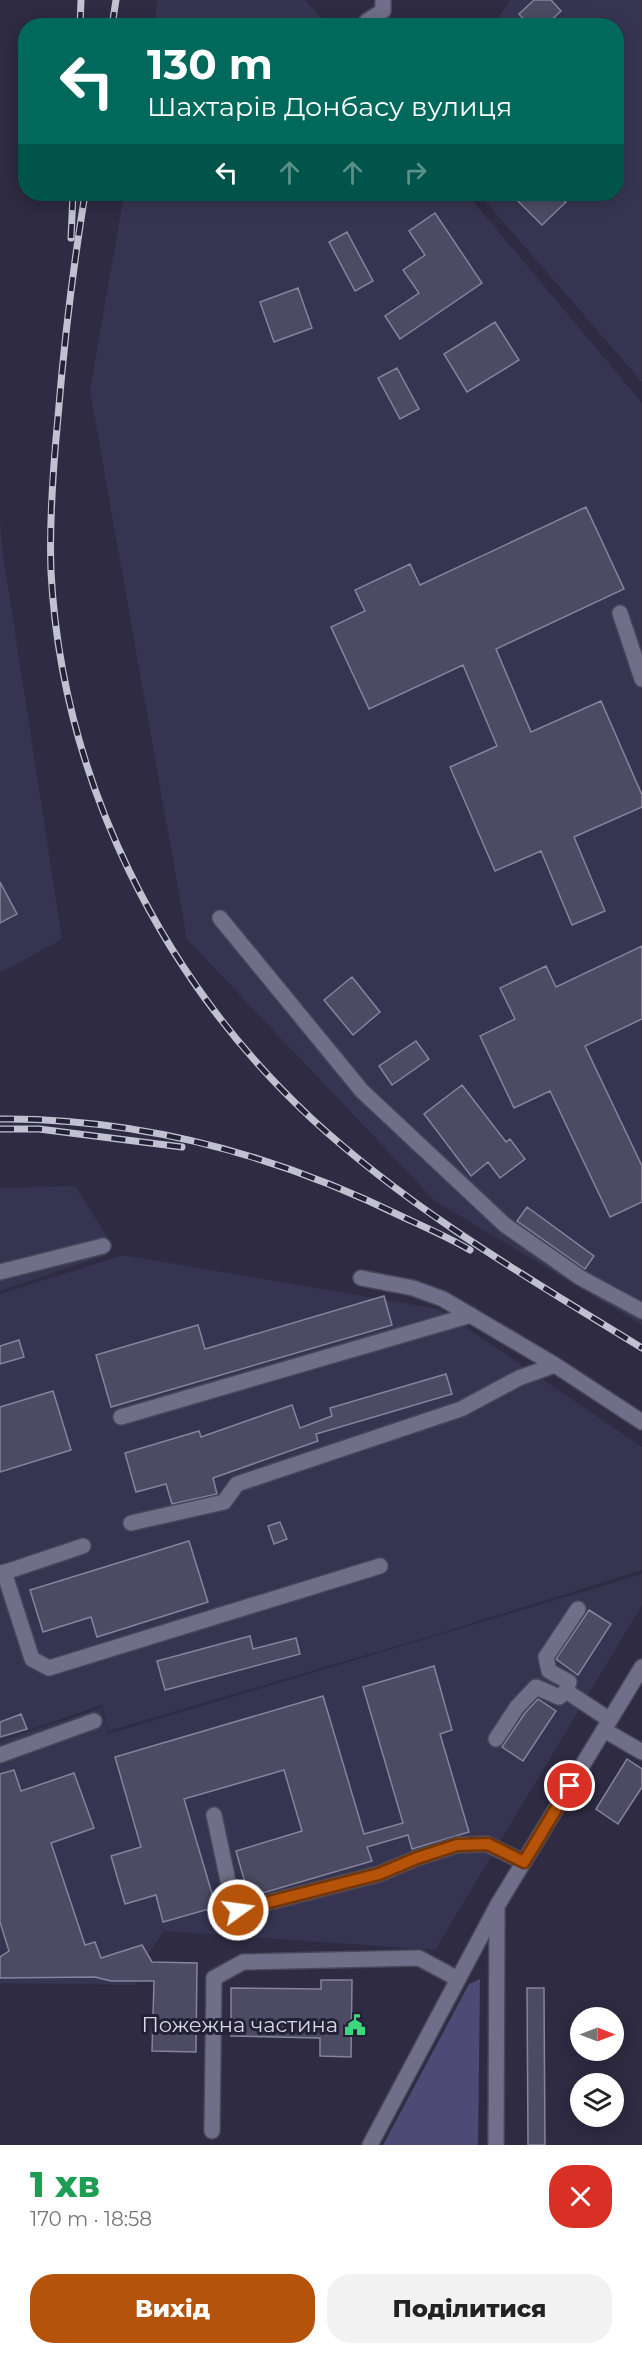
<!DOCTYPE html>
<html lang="uk">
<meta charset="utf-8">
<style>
body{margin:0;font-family:Montserrat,sans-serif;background:#f2f2f2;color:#222;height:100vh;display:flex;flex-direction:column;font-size:22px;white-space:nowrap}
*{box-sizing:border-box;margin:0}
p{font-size:20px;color:#767676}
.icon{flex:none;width:33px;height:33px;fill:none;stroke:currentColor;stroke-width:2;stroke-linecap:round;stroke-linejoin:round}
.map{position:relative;height:2145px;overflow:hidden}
.panel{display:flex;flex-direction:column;background:#fff;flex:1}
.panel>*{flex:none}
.hud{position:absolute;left:18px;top:18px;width:606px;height:183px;border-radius:24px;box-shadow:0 3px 15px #0003;background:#00695c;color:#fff;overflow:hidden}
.needle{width:39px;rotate:90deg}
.buttons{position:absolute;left:570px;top:2007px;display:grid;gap:12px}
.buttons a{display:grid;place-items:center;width:54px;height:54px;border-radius:50%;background:#fff;box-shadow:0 3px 15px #0003;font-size:30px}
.pin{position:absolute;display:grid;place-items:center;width:51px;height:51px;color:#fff;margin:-26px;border:3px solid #fff;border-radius:50%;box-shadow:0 2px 6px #0007}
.me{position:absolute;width:66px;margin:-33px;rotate:76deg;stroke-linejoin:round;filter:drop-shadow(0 0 4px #0008)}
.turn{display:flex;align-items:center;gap:21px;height:126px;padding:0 30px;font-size:27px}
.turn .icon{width:78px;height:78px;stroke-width:2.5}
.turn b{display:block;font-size:42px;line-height:51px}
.lanes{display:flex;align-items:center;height:57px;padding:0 30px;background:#0003;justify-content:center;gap:30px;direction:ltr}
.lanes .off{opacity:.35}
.round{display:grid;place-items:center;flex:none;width:63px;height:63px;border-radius:24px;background:#f2f2f2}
.head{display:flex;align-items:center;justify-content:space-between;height:102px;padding:0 30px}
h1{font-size:36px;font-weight:800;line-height:45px;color:#1e9e55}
.action{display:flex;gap:12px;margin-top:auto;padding:12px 30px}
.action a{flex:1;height:69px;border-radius:24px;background:#b45309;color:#fff;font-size:24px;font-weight:800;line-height:69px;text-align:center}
.action a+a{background:#f2f2f2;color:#222}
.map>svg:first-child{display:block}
.built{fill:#373451}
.green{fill:#4f4975}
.building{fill:#4d4b63;stroke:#85839e;stroke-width:1.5}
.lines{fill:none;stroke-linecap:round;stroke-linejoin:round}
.minor-casing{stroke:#484659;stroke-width:18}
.minor{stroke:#716e89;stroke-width:15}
.rail-casing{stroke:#c2c1d1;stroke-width:7}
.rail{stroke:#242137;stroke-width:4.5;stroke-dasharray:14;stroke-linecap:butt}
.route-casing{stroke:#753606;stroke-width:15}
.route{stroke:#b45309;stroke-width:10}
.labels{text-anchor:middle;stroke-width:6;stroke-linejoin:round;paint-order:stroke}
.poi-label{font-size:21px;fill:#d8d7e6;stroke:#242137;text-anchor:end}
</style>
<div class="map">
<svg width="642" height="2145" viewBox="0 0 642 2145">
<rect width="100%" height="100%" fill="#2e2b42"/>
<path class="built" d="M158,0H305L327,25H153Z
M511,0H642V382L479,194H616V26L492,25Z
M124,194H467L642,403V1325L435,1201L187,939L90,391Z
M0,517L2,548L62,939L0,973Z
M75,1186L108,1238L106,1255L0,1291V1188Z
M123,1255L439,1309L642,1447V1570L431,1636L108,1731L102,1705L0,1740V1294Z
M642,1574V1605L435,1950L164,1931L136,1971L137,1985L0,1983V1741L101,1708L108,1734Z"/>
<path class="green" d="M480,1979L478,2145H383L469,1984Z"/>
<path class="building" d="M534,0H551L561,11L545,26H530L519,14Z
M511,194H558L566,202L542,225Z
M435,213L482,283L400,339L385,316L419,293L403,270L425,255L409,231Z
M347,232L373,281L355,291L329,242Z
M298,288L312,328L274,342L260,302Z
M495,322L519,360L467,392L444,354Z
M397,368L419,409L400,419L378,378Z
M586,507L624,589L496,649L531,732L601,701L642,795V807L574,837L605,911L572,925L541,851L495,871L450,767L497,746L463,665L369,709L331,627L365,611L355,590L410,564L420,585Z
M0,882L17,914L0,923Z
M642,946V1019L585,1046L642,1166V1202L610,1217L550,1091L514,1108L480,1036L515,1019L500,988L546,966L556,987Z
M352,977L380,1012L353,1035L324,1000Z
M416,1041L429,1059L392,1085L379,1066Z
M462,1085L506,1142L510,1139L525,1159L500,1178L488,1162L471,1176L424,1114Z
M527,1207L594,1256L585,1269L517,1221Z
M384,1296L392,1325L111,1407L96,1355L198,1325L205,1349Z
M19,1340L24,1357L0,1364V1346Z
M446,1374L452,1394L316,1434L318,1441L213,1478L217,1494L172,1504L166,1484L136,1492L125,1453L199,1431L201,1437L292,1405L300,1428L332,1416L330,1408Z
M53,1391L71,1450L0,1472V1407Z
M280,1522L287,1539L274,1544L268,1526Z
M189,1541L208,1602L97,1637L91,1617L43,1632L30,1590Z
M589,1610L611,1624L578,1675L556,1659Z
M250,1636L253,1649L296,1638L300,1654L165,1690L157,1661Z
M434,1666L452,1730L440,1734L469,1832L412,1849L408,1835L367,1847L372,1861L249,1897L236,1851L302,1831L284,1770L184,1799L216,1907L163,1922L156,1895L125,1904L111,1856L141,1847L115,1757L323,1696L364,1834L403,1823L363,1687Z
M538,1699L556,1711L523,1761L502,1747L525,1713Z
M21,1714L27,1729L0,1737V1722Z
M627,1759L642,1769V1787L618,1824L596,1809Z
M14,1770L21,1791L74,1773L94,1828L51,1843L85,1945L95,1942L101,1958L142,1945L152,1962L197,1963L196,2052L152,2051L154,1981H111L95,1977L0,1978V1957L9,1951L0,1922V1774Z
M321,1980H352L351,2057L320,2056V2038L231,2036V1988L321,1989Z
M527,1988H544L545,2145H528Z"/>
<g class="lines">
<defs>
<path id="minor" d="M367,21L383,11V0
M620,613L642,679
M220,918L362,1091L505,1225L581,1278L642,1311
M0,1272L103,1246
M361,1278L413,1288L443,1299L555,1365L642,1422
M121,1417L471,1315
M131,1523L224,1502L237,1484L461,1409L519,1378L555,1365
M4,1572L32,1659L49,1668L380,1566
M0,1574L83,1546
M566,1691L569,1682L549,1671L546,1657L578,1609
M604,1730L642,1752
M496,1739L517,1707L536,1687L559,1697L566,1691L610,1720
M0,1755L94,1721
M214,1815L231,1895L238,1910L379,1874L417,1858L457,1845L487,1844L524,1862
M212,2131L214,1978L243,1962L419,1958L458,1979
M370,2145L497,1906L642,1667
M496,2145L497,1909"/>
</defs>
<use href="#minor" class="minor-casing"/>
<use href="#minor" class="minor"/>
<defs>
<path id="rail" d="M80,26L81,0
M112,26L116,0
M85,194C73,268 64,342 58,417C53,469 49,520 51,572C62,779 161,979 312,1119C411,1210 528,1278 642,1348
M71,238L73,194
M0,1119C141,1118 279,1156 405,1218C427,1228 450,1238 470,1250
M0,1129H39L182,1147"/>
</defs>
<use href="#rail" class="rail-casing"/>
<use href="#rail" class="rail"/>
</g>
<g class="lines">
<defs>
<path id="route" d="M238,1910L379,1874L417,1858L457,1845L488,1844L524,1862L570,1786"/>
</defs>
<use href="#route" class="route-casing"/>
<use href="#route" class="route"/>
</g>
<defs>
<symbol id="civic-bare" viewBox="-9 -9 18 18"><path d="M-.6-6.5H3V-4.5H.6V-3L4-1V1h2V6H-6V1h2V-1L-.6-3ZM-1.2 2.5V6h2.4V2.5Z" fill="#3ed77d" stroke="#242137" stroke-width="2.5" paint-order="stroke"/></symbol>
</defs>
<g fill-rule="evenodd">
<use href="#civic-bare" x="340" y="2010" width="30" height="30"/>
</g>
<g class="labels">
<g class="poi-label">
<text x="338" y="2032">Пожежна частина</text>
</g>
</g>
</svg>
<div class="buttons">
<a><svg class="needle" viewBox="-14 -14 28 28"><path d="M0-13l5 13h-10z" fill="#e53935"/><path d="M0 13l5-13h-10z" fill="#767676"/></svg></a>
<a><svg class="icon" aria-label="layers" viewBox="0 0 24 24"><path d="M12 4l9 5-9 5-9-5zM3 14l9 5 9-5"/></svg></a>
</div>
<div class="pin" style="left:570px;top:1786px;background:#d93025"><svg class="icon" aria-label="arrive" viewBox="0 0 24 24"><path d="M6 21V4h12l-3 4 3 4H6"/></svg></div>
<svg class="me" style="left:238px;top:1910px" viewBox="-20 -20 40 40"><circle r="17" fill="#b45309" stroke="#fff" stroke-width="3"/><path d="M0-11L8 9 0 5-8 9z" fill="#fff"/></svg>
<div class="hud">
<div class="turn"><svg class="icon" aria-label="left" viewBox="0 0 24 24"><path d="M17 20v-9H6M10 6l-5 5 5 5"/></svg><div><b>130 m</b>Шахтарів Донбасу вулиця</div></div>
<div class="lanes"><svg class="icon" aria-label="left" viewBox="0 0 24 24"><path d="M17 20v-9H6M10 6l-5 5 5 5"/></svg><svg class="icon off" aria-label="ahead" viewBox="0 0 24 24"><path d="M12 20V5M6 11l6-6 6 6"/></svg><svg class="icon off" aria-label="ahead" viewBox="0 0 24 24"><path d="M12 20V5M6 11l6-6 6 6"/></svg><svg class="icon off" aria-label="right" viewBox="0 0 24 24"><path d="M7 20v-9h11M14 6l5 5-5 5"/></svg></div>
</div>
</div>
<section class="panel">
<div class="head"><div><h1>1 хв</h1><p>170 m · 18:58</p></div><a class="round" style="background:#d93025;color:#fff"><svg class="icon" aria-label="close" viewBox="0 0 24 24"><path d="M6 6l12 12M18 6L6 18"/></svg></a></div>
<div class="action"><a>Вихід</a><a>Поділитися</a></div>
</section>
